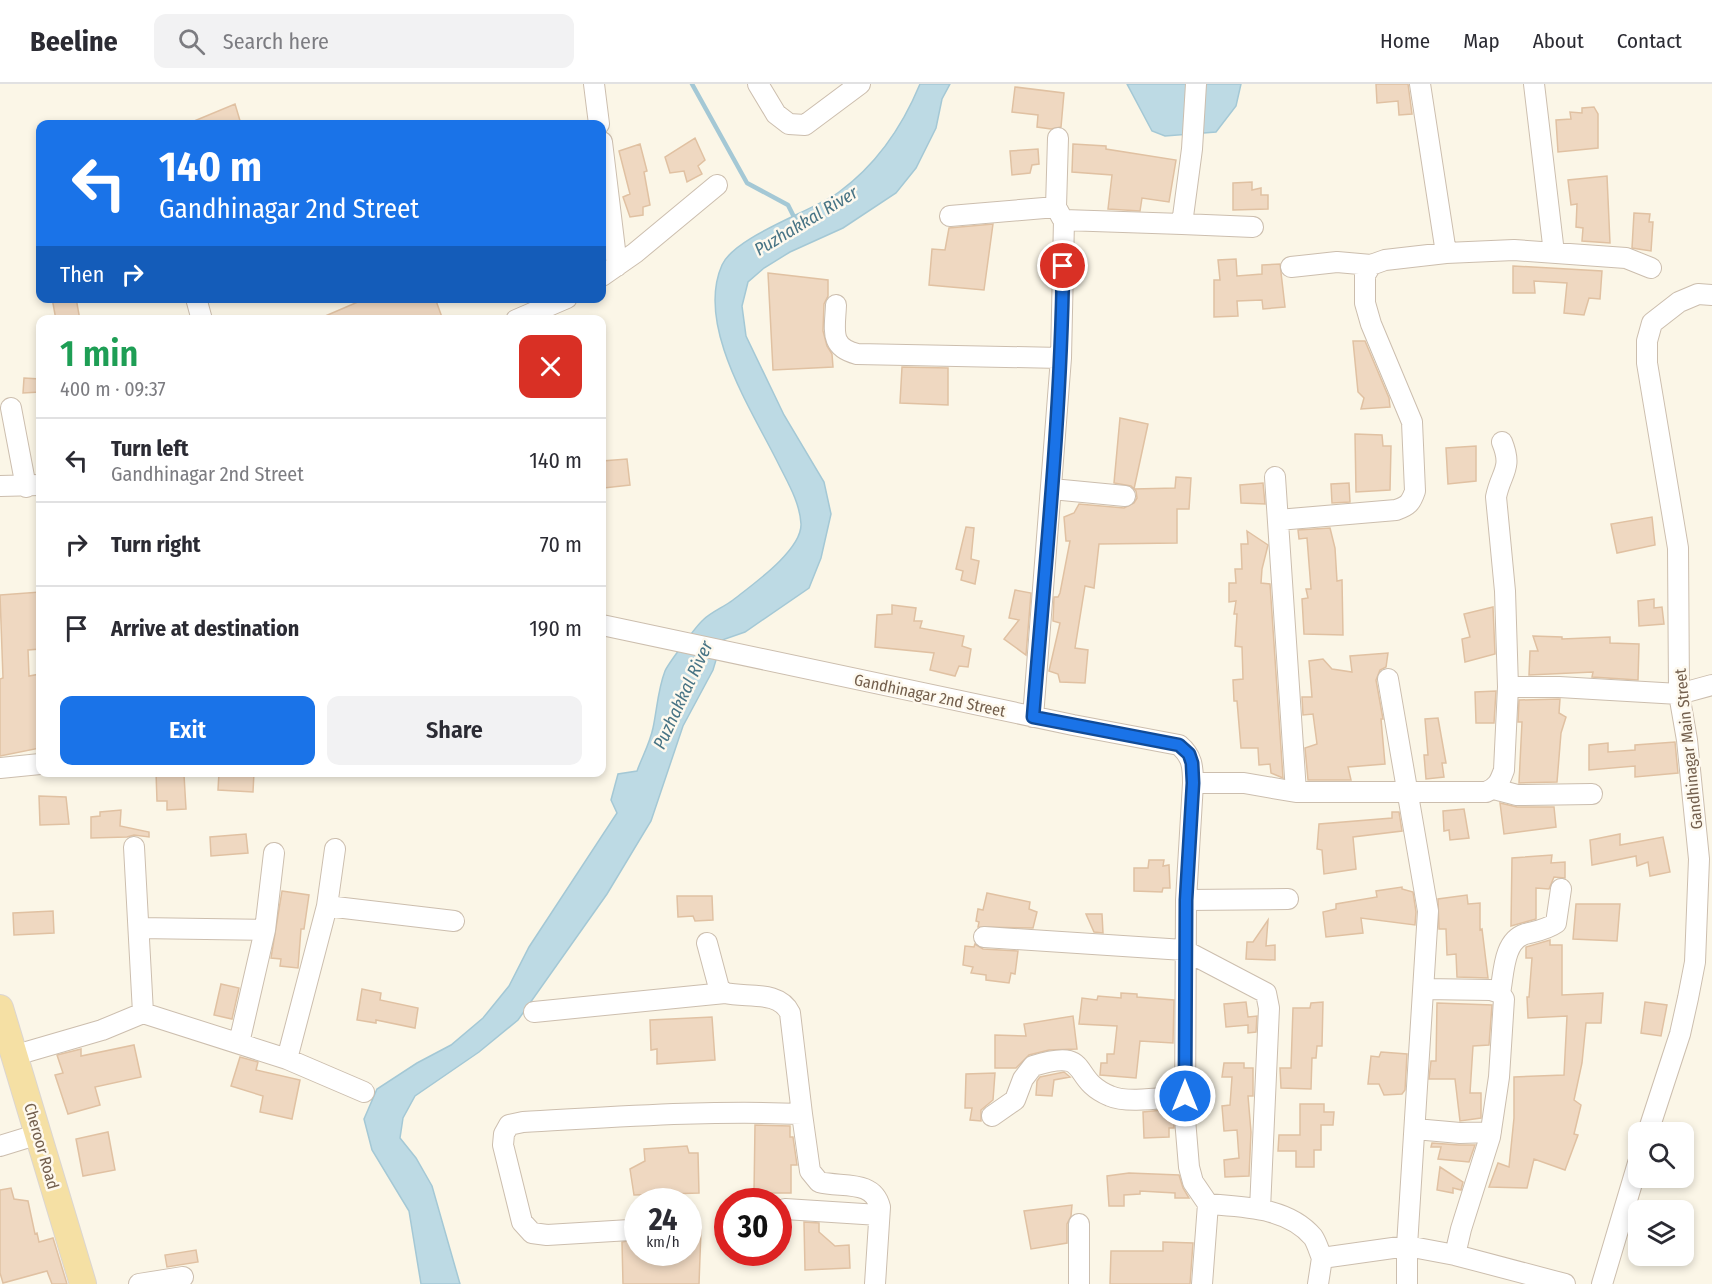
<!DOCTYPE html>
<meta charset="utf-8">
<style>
body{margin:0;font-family:"Fira Sans Condensed",sans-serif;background:#f2f2f3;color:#2b2b33;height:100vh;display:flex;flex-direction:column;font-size:22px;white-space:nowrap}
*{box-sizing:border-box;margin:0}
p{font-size:20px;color:#7c7c81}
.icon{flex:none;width:33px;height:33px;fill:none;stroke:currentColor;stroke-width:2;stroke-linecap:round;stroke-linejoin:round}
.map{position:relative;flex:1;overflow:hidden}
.drawer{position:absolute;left:36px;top:231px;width:570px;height:462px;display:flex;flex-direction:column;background:#fff;border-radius:12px;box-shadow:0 3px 9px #0003}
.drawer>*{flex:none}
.hud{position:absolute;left:36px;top:36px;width:570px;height:183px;border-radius:12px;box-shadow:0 3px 9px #0003;background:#1a73e8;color:#fff;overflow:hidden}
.fabs{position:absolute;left:1628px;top:1038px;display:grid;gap:12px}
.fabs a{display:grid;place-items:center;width:66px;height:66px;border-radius:12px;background:#fff;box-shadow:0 3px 9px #0003;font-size:30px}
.speed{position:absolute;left:624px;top:1104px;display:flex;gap:12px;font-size:30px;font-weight:700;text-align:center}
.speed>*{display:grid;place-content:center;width:78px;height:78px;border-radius:50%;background:#fff;box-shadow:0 3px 9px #0003;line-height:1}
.speed small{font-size:15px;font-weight:400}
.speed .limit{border:9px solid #d22;background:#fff;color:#111}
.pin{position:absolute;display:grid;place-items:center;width:51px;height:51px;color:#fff;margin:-26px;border:3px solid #fff;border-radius:50%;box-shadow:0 2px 6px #0007}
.me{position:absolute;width:66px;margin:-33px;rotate:0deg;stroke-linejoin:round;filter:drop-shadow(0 0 4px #0008)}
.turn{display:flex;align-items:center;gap:21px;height:126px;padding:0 24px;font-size:27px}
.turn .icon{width:78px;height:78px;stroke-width:2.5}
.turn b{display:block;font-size:42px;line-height:51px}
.then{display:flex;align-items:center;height:57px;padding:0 24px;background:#0003;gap:12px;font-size:22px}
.round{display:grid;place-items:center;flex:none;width:63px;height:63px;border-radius:12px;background:#f2f2f3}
.overview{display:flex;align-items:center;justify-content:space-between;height:102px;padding:0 24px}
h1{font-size:36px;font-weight:600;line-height:45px;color:#1e9e55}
.action{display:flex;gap:12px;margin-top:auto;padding:12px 24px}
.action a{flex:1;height:69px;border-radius:12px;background:#1a73e8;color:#fff;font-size:24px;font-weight:600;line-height:69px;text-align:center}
.action a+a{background:#f2f2f3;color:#2b2b33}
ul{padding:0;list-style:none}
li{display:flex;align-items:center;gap:18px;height:84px;padding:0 24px;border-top:2px solid #e1e1e2}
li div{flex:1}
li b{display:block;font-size:22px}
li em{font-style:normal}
header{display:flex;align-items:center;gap:36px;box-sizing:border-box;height:84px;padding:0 30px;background:#fff;border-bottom:2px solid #e1e1e2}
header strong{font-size:28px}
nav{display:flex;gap:33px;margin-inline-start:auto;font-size:21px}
.search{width:420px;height:54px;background:#f2f2f3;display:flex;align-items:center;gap:15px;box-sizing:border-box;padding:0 21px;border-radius:12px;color:#7c7c81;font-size:22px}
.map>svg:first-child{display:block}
.water{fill:#bddae4;stroke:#a4c8d5;stroke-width:1.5}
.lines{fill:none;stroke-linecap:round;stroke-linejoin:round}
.stream{stroke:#a4c8d5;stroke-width:4.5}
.building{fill:#efd8c1;stroke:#e0c1a2;stroke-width:1.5}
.minor-casing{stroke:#ccbeae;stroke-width:22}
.major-casing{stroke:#dbd5d1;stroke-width:28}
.minor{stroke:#fff;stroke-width:20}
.major{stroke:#f5e0a4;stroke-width:26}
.route-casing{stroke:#114b97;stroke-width:15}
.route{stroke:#1a73e8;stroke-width:10}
.labels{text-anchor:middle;stroke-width:5;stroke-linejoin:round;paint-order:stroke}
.street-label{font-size:16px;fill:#735f4d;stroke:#fef9ee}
.water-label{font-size:18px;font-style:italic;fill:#487485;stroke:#fef9ee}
</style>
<header>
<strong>Beeline</strong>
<div class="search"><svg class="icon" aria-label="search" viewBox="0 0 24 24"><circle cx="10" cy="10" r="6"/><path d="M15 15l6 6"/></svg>Search here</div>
<nav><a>Home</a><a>Map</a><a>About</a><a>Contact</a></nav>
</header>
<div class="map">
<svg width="1712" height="1200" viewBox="0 0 1712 1200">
<rect width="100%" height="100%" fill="#fbf6e7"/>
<path class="water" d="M920,0H950L942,15L936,44L916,84L896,109L843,144L790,168L764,184L748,198L742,222L746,252L784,331L824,398L831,430L821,474L809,504L745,548L722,556L713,586L683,642L651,737L607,810L518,936L479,968L415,1012L403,1034L400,1054L416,1074L432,1102L460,1200H421L409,1127L372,1066L364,1035L377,1005L417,979L451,961L483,934L509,902L529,863L617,729L611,716L618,690L637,687C642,673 650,659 653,644C657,625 658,605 665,587C668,580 697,541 703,536C711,528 724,523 733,516C752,501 802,466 801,440C800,419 788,399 779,381C753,328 695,242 722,181C735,152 811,128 839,108C876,81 903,41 920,0Z
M1127,0H1241L1236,22L1216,48L1165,52L1152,47Z"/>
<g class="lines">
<path class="stream" d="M692,0L747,99L788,121L796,137"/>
</g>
<path class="building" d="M1376,0H1408L1412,30L1399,31L1398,17L1377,19Z
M1015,3L1064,9L1061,43L1051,45L1037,43L1038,31L1012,28Z
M235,20L241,40H187Z
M1594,23L1598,30V64L1558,68L1556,36L1571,35L1570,28L1582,29V24Z
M695,54L705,76L698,82L702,90L687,98L684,87L670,89L665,73Z
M640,60L647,87L644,88L650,121L643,123V131L630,133L623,113L630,110L619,67Z
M1073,60L1106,62V65L1176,76L1169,118L1142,114L1140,127L1108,125L1112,91L1072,88Z
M1038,65L1039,80L1032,81L1030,89L1012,91L1010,67Z
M1607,92L1610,159L1582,157L1583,144L1576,143L1577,120L1571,121L1568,96Z
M1252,98V106L1261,104V111H1268V125L1233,126V99Z
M1634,129L1650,130L1649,138H1653L1651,167L1632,164Z
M993,140L984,206L929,201L932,165L945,166L949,144Z
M1236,175L1237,192L1262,190V181L1280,180L1285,223L1263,225L1262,216L1237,217L1238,232L1214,233V196H1220L1218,176Z
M1513,182L1602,187L1600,215L1589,214L1584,231L1564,229L1567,199L1534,197L1535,209H1513Z
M768,189L828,196V212L824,220L823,247L827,262L832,270L833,283L773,286Z
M52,214H76L80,236H56Z
M367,214H435L443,236H316Z
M1353,257H1365L1389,314L1390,323L1361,325L1364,314L1358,308Z
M902,283L948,284V321L900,319Z
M24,294L40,295V308L23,309Z
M1120,334L1148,340L1134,405L1175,404L1176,393L1191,394L1189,425H1177V459L1099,460L1094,504L1085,502L1075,564L1088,566L1085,599L1060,598L1058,590L1049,587L1060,539L1053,537L1054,513H1058L1060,509L1070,457H1066L1064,433L1074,429L1079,420L1124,424L1134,419L1137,414L1136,407L1131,402L1114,399Z
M1355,350L1382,351L1383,362H1391L1390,406L1356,408Z
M1476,362V397L1448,400L1446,364Z
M627,375L630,401L604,404L602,377Z
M1263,399L1265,420L1241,419L1240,401Z
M1349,399L1350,418L1332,419L1331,400Z
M1652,433L1655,461L1617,469L1611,440Z
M966,443L974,444L971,475L979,477L975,500L961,496L963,487L956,485Z
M1330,444L1335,464L1337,497L1342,496L1343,551L1304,550L1302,515L1308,514L1306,505H1311L1307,454L1299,455L1298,446Z
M1247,447L1268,461L1262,485L1261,499L1270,500L1283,694L1271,689L1270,680L1259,681L1258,664H1241L1237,617H1234L1233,596L1243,595L1242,563L1235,562L1237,530H1234L1236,517L1229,518V499H1236L1235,485H1242L1241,460H1248Z
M1015,506L1031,509L1026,571L1004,555L1019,536L1009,534Z
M40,508V565L28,566L29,592L40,590V619H38L40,664L0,672V595L3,594L0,511Z
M1654,515V524L1662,523L1664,540L1639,542L1638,517Z
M892,521L916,524L914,537H922L920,544L964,552L962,562L971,565L968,583L959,582L955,592L930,586L934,569L875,563L877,531L892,530Z
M1493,523L1495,570L1465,578L1462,555L1470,553L1464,530Z
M1533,552L1562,553V555L1610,553V559L1639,560L1638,596L1592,593L1593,588L1529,591L1530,567H1538Z
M1388,569L1386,583L1380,586L1376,596L1383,635H1381L1385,680L1348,683L1351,696H1308L1305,664L1317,660L1313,630L1303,631L1302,613H1312L1309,577L1323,575L1332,585L1352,588L1350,572Z
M1496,607L1494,639H1476L1475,608Z
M1560,615L1559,629L1566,633L1561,649L1557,698L1519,699L1522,638H1518L1519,616Z
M1438,634L1446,679H1442L1444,693L1426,695L1424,671H1428L1425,635Z
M1675,658L1678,689L1635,693V682L1589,686V661L1608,659V668L1635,666V661Z
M156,688L184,691L186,725L167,726V717H157Z
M219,688H254L253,708L218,706Z
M39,712L66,713L69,740L40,741Z
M1500,719L1517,723H1554L1556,743L1504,750Z
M1464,725L1469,754L1450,756L1449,746L1444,747L1443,727Z
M121,726L120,742L149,748V753L134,751L127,753L91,754V733L100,732V728Z
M1392,728H1399L1402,747L1353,753L1356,785L1324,790L1322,766L1317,765L1319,740L1392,734Z
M246,750L248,769L211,772L210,753Z
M1620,750V761L1663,753L1670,788L1650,792L1648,778L1637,782L1636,772L1592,781L1590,756Z
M1552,771L1551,779L1565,778V794L1554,793L1549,805L1536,804V835L1511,842L1512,774Z
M1149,776H1164L1163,782L1169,781L1170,804H1163L1162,808L1134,807V784H1148Z
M1402,803V805L1413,808L1416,828L1415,841L1361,834L1363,849L1326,853L1323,828L1336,825V820L1377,813L1376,807Z
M282,807L309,811L304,845H301L298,884L280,882L281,875L271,874Z
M987,809L1030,818L1029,825L1037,828L1033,844L978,843L979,838L976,837L978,825L983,826Z
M1467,811L1468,820L1480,819V846L1482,845L1488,894L1457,893L1456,870L1447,871L1446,845H1439L1438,815Z
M677,812H712L713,836L695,837L693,832L678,833Z
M1576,820H1620L1617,857L1573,855Z
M53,827L54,849L14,851L13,829Z
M1086,830H1102L1103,849L1094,848Z
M1268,836L1266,862L1275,861V876L1246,875L1247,858H1253Z
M1550,856V861H1562V911L1603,909L1601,939H1586L1582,979L1574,1016L1581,1021L1574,1050L1578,1051L1565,1086L1534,1075L1527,1104L1489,1103L1498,1079L1509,1083L1514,1034V993L1564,991L1567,932L1528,934L1527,913H1529L1532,874H1526V863Z
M975,860L983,865L1018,867L1015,890L1011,889L1009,899L986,896V891L971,889L973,883L963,881L965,862L974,863Z
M221,900L239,904L232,935L214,931Z
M362,905L381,909L380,916L418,924L415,944L376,936V939L357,936Z
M1121,909L1137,910V913L1174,916L1173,959L1140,957L1136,994L1100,991L1101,979H1107V970H1114L1117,942L1079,940L1082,914L1097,916L1098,912L1121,914Z
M1246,918L1248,933L1257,932L1256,948L1248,949V941L1226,943L1224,920Z
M1323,918L1322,962H1317L1316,974H1312L1311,1005L1281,1004L1280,984H1291L1293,924H1310L1311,919Z
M1645,918L1667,921L1661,952L1641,949Z
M1437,919L1492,921L1489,961L1473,962L1470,1009H1481V1034L1460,1037L1455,995H1429L1431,977H1436Z
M1073,932L1077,965L1049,966L1029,971L1016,984H995V951L1026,952L1024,940Z
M712,933L715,976L657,980V965L651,966L650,936Z
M134,961L141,993L95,1003L100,1021L68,1030L55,991L63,989L57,971L81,965V972Z
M1381,968L1407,970L1405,1006L1402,1010L1384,1011L1379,1000H1368L1371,972L1379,973Z
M240,973L258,978L256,986L300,996L292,1035L260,1028L263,1012L231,1002Z
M1224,979H1244V984H1253V1012H1248L1251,1048L1249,1092L1225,1093L1224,1076L1239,1074L1237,1046L1224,1047L1222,1022L1230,1021L1232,993H1222Z
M1064,988L1070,993L1054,996L1052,1012L1036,1011L1037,997L1040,993Z
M995,989L993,1016L981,1026V1037L970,1036L972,1024H965L966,990Z
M1300,1020H1324V1028H1334L1333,1041H1321V1066H1314V1083H1296V1067H1278L1279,1051H1300Z
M1173,1025L1174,1044H1169V1053L1144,1054L1143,1028Z
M755,1041L790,1042V1053H793L797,1081H791V1109H754Z
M108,1048L115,1086L83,1092L76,1055Z
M1432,1059L1459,1061H1475L1469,1078L1438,1075L1441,1063H1431Z
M687,1062L689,1069H698L699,1109L634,1111L630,1085L645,1077L644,1065Z
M1440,1083L1463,1098L1461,1106L1453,1104V1109L1437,1106Z
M1129,1089L1179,1091L1183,1104L1189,1114H1175V1109L1140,1107V1110L1124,1111V1122H1109L1107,1092Z
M11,1104L14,1115L28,1117L35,1150L37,1149L39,1158L53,1154L67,1200H52L47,1187L3,1199L0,1189V1106Z
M1072,1121L1071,1132L1067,1140V1159L1031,1165L1024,1127Z
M804,1138L819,1139V1148L835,1162L849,1161L850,1184L805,1186Z
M701,1146L699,1200H623L622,1158L638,1155V1168H688V1148Z
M1163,1158L1193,1159L1190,1200H1110L1111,1167H1163Z
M196,1166L198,1178L167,1183L165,1171Z"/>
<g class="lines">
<defs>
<path id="minor" d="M594,0L599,40
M758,0L776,30L789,40L805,41L860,0
M1420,0L1446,169
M1534,0L1554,169
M1058,54L1056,123L1062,134
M602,58L617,182
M950,132L1056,123
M1182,140L1253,143
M1291,183L1337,178L1371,181
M602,192L635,169L717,101
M196,214L202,236
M836,221C835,246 829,263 857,270L1061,274
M516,236L567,214
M11,324L26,403
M1275,393L1296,708
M0,402L40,401
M1052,405L1125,412
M1278,436L1396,426C1408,422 1411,419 1415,407L1412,338L1371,240L1365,219V191L1371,181L1385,176L1446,169L1514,166L1626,174L1651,184
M602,541L1073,641L1179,661C1192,672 1193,682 1193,699L1186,816L1185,1035L1189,1083L1193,1098L1208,1120L1202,1200
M1508,603H1559L1679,610L1712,601
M1033,633L1061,274L1064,136L1182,140L1192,65L1196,0
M0,684L40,680
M1193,699H1244L1296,708H1486C1498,703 1500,697 1504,686L1508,603L1505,507L1496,413C1501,388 1513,385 1502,358
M1494,705L1517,711L1592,710
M134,763L143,929
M1186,816L1288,815
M327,822L335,765
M139,844L265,846
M984,853L1184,866L1266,909L1269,924L1260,1125
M707,859L719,904L725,909C747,914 779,906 790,929L802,1030
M1424,905L1491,906L1500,909L1504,915L1499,993L1490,1053L1461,1145L1455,1171
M1500,909C1504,890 1503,857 1525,850C1536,847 1546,846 1556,839L1561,805
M534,928L725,909
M239,959L265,846L274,769
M16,971L102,946L143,929L287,975L327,822L454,837
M287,975L364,1008
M992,1032L1015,1016L1023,995L1033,982C1094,963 1068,995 1110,1012C1128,1020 1165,1013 1185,1012
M1415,1045L1460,1049L1491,1048
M1648,1048L1680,950L1688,914L1695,878L1699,775L1687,656L1679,610L1678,464L1647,279V257L1652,239L1679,218L1698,210L1712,211
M0,1062L39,1050
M1208,1120C1243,1123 1288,1123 1313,1153C1317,1159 1319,1167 1322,1174L1407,1162L1428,827L1388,595
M785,1125L879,1131
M1079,1140V1200
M630,1146L547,1151L532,1149L522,1138L503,1061L504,1050L509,1041L523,1038C616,1033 709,1026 802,1030L810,1087L819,1098C842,1104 873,1095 880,1123L875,1200
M139,1200L183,1193
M1318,1200L1322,1174
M1407,1200V1162L1455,1171L1565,1200
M1602,1200L1638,1079"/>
<path id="major" d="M0,924L83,1200"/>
</defs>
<use href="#minor" class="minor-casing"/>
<use href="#major" class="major-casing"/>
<use href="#minor" class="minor"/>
<use href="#major" class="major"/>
</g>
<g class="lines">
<defs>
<path id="route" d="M1063,182C1061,333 1045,482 1033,633L1179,661L1189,670L1192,679L1193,699L1186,816L1185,1012"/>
</defs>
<use href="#route" class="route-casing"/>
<use href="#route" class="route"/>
</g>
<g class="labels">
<g class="street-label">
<text transform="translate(930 611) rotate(12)" y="6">Gandhinagar 2nd Street</text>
<text transform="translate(1688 665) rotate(-96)" y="6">Gandhinagar Main Street</text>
<text transform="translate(42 1062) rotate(74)" y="6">Cheroor Road</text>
</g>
<g class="water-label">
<text transform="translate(806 137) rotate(-31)" y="6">Puzhakkal River</text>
<text transform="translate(683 611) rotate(-65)" y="6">Puzhakkal River</text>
</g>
</g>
</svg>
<div class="fabs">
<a><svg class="icon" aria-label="search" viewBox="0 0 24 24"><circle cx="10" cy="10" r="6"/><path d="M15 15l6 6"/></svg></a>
<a><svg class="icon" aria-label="layers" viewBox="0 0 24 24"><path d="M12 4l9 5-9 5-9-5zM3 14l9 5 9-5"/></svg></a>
</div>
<div class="speed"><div>24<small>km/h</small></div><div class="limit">30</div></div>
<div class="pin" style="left:1063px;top:182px;background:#d93025"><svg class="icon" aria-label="arrive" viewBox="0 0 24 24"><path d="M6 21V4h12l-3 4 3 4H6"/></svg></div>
<svg class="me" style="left:1185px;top:1012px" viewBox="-20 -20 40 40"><circle r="17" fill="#1a73e8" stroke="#fff" stroke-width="3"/><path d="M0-11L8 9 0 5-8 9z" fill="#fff"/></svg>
<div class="hud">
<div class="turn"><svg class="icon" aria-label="left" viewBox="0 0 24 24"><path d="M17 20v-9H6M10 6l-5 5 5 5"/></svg><div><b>140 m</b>Gandhinagar 2nd Street</div></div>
<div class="then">Then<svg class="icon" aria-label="right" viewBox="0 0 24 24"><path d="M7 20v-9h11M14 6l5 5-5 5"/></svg></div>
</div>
<section class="drawer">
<div class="overview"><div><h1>1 min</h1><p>400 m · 09:37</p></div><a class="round" style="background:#d93025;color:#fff"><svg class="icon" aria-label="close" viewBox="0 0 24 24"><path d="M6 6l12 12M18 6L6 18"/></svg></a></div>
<ul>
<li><svg class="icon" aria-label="left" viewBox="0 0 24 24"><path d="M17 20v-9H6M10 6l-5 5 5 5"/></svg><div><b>Turn left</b><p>Gandhinagar 2nd Street</p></div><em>140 m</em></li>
<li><svg class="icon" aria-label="right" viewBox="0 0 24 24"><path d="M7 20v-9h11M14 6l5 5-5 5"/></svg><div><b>Turn right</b></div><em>70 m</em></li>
<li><svg class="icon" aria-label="arrive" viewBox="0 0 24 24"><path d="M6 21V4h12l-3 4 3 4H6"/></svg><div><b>Arrive at destination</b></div><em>190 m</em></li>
</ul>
<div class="action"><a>Exit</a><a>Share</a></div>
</section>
</div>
